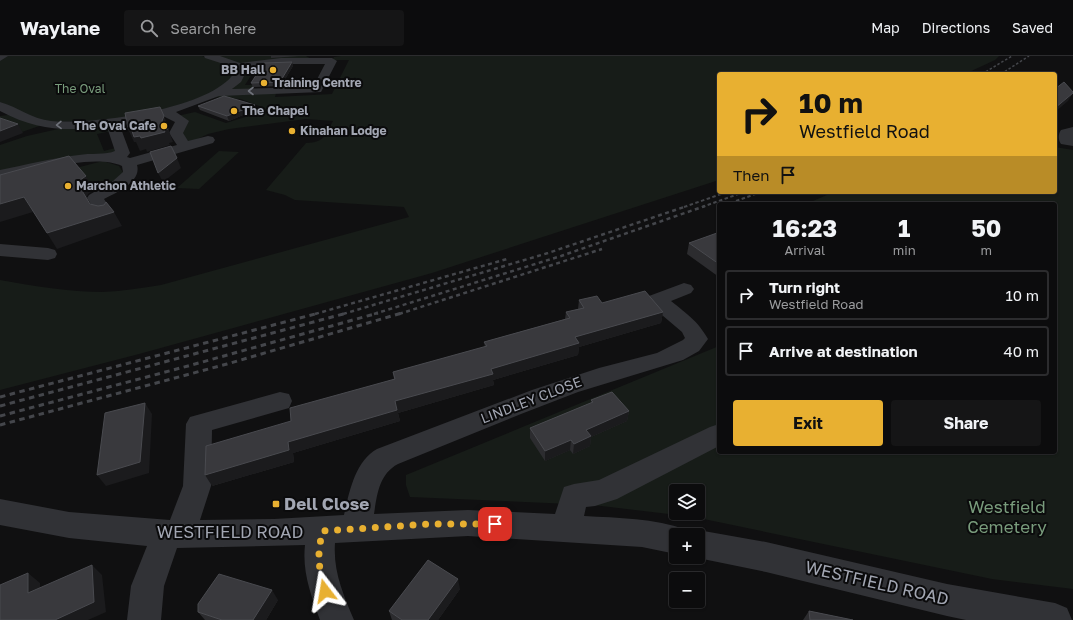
<!DOCTYPE html>
<meta charset="utf-8">
<style>
body{margin:0;font-family:"Golos Text",sans-serif;background:#151516;color:#f1f3f6;height:100vh;display:flex;flex-direction:column;font-size:15px;white-space:nowrap}
*{box-sizing:border-box;margin:0}
p{font-size:13px;color:#9a9b9d}
.icon{flex:none;width:22px;height:22px;fill:none;stroke:currentColor;stroke-width:2;stroke-linecap:round;stroke-linejoin:round}
.map{position:relative;flex:1;overflow:hidden}
.side{position:absolute;left:717px;top:146px;width:340px;height:252px;display:flex;flex-direction:column;background:#0c0c0d;border-radius:4px;box-shadow:0 1px 3px #0004,0 0 0 1px #2c2c2e}
.side>*{flex:none}
.guide{position:absolute;left:717px;top:16px;width:340px;height:122px;border-radius:4px;box-shadow:0 1px 3px #0004,0 0 0 1px #2c2c2e;background:#e8b031;color:#111;overflow:hidden}
.tools{position:absolute;left:669px;top:428px;display:grid;gap:8px}
.tools a{display:grid;place-items:center;width:36px;height:36px;border-radius:4px;background:#0c0c0d;box-shadow:0 1px 3px #0004,0 0 0 1px #2c2c2e;font-size:20px}
.pin{position:absolute;display:grid;place-items:center;width:34px;height:34px;color:#fff;margin:-17px;border-radius:8px;box-shadow:0 2px 6px #0006}
.me{position:absolute;width:44px;margin:-22px;rotate:346deg;stroke-linejoin:round;filter:drop-shadow(0 0 3px #0008)}
.turn{display:flex;align-items:center;gap:14px;height:84px;padding:0 16px;font-size:18px}
.turn .icon{width:52px;height:52px;stroke-width:2.5}
.turn b{display:block;font-size:28px;line-height:34px}
.then{display:flex;align-items:center;height:38px;padding:0 16px;background:#0003;gap:8px;font-size:15px}
.eta{display:flex;justify-content:space-evenly;align-items:center;height:68px;text-align:center}
.eta b{font-size:24px;font-weight:700;line-height:28px}
.primary-button{display:flex;gap:8px;margin-top:auto;padding:8px 16px}
.primary-button a{flex:1;height:46px;border-radius:4px;background:#e8b031;color:#111;font-size:16px;font-weight:700;line-height:46px;text-align:center}
.primary-button a+a{background:#151516;color:#f1f3f6}
ul{padding:0;list-style:none}
li{display:flex;align-items:center;gap:12px;height:50px;margin:0 8px 6px;padding:0 8px;border:2px solid #2c2c2e;border-radius:4px}
li div{flex:1}
li b{display:block;font-size:15px}
li em{font-style:normal}
header{display:flex;align-items:center;gap:24px;box-sizing:border-box;height:56px;padding:0 20px;background:#0c0c0d;border-bottom:1px solid #2c2c2e}
header strong{font-size:19px}
nav{display:flex;gap:22px;margin-inline-start:auto;font-size:14px}
.search{width:280px;height:36px;background:#151516;display:flex;align-items:center;gap:10px;box-sizing:border-box;padding:0 14px;border-radius:4px;color:#9a9b9d;font-size:15px}
.map>svg:first-child{display:block}
.green{fill:#171c18;fill-rule:evenodd}
.lines{fill:none;stroke-linecap:round;stroke-linejoin:round}
.minor{fill:#313236;fill-rule:evenodd}
.rail-far3{stroke:#44464b;stroke-width:1.5;stroke-dasharray:2.5 2;stroke-linecap:butt}
.rail-far2{stroke:#44464b;stroke-width:2;stroke-dasharray:3.5 2.5;stroke-linecap:butt}
.rail-far1{stroke:#44464b;stroke-width:2.5;stroke-dasharray:4 3.5;stroke-linecap:butt}
.rail{stroke:#44464b;stroke-width:3;stroke-dasharray:5.5 4.5;stroke-linecap:butt}
.wall{fill:#2c2c2f}
.shaded-wall{fill:#1b1b1d}
.building{fill:#39393d;stroke:#494a4f}
.oneway{stroke:#6f727a}
.route{stroke:#e8b031;stroke-width:7;stroke-dasharray:0 12.6}
.poi-dot{fill:#e8b031;stroke:#0b0b0c;stroke-width:1.5}
.labels{text-anchor:middle;stroke-width:4;stroke-linejoin:round;paint-order:stroke}
.far-poi-label{font-size:12px;font-weight:bold;fill:#a2a6b2;stroke:#0b0b0c;text-anchor:start}
.far-park-label{font-size:12px;fill:#799c7c;stroke:#0b0b0c}
.street-label{font-size:14px;fill:#a2a6b2;stroke:#0b0b0c}
.near-poi-label{font-size:17px;font-weight:bold;fill:#a2a6b2;stroke:#0b0b0c;text-anchor:start}
.near-park-label{font-size:17px;fill:#799c7c;stroke:#0b0b0c}
.near-street-label{font-size:17px;fill:#a2a6b2;stroke:#0b0b0c}
</style>
<header>
<strong>Waylane</strong>
<div class="search"><svg class="icon" aria-label="search" viewBox="0 0 24 24"><circle cx="10" cy="10" r="6"/><path d="M15 15l6 6"/></svg>Search here</div>
<nav><a>Map</a><a>Directions</a><a>Saved</a></nav>
</header>
<div class="map">
<svg width="1073" height="564" viewBox="0 0 1073 564">
<rect width="100%" height="100%" fill="#101011"/>
<path class="green" d="M5,0H202L223,6L238,14L223,33L174,51L112,64L52,66L37,63L0,46V2Z
M214,0H306L313,4L241,9Z
M341,0H999L995,4L965,18H719V124L432,217L139,298L0,334V224C34,230 69,236 103,236C123,235 142,232 161,229L409,161L404,151L295,144L285,139L266,134L306,87C325,86 325,80 333,65L306,63L229,73L208,78L189,87L183,79L177,60L195,56L226,67L252,59L262,51L241,43L212,41L226,38L276,37L275,41L332,38L349,4H332L334,1Z
M267,9L261,18H252L245,29H254L251,34H231L244,20L243,10Z
M8,59L42,69L22,76L0,70V60Z
M99,70L108,71L111,75L97,78L104,95L115,92V96L0,117V89L27,80L67,71Z
M1055,91L1073,94V533L992,523L694,461L593,449L410,441L406,429V419L719,290V396H1055V148H806L834,136H1055ZM676,435H698V457H676Z
M219,95L239,96L199,133L177,132Z
M103,105L119,110L124,118L96,137L76,112Z"/>
<g class="lines">
<path class="minor" d="M0,0H8L0,5Z
M204,0H220L240,7L281,2H332L337,5L321,36L219,40L176,56L189,65L183,77L188,85L208,80L213,81L215,84L213,87L137,109C142,126 115,137 104,143L114,158L112,162L106,163L100,162L87,142L89,139L113,125L123,116L122,110C94,97 31,116 0,124V114C26,109 52,102 79,99C89,97 107,99 115,95L107,71C65,75 38,75 0,55V46C18,51 32,63 51,65C92,69 216,53 236,14L233,11L205,2ZM281,8H325L313,31L232,33L241,26L247,14L246,12ZM163,60L175,66L169,77L177,89L130,102L127,101L130,97L120,70Z
M1073,71V90L1061,88C1058,84 1058,78 1061,74Z
M0,188L48,192L55,194L57,198L55,202L48,204L0,200Z
M684,227L691,229L694,233L691,237L671,245C688,259 697,264 708,283L699,295L683,304L578,336L521,358L398,408C379,418 377,439 374,458L468,454L555,458L564,431L574,428L599,424L710,371L719,368V390L617,443L595,450L586,451L584,460C618,462 654,462 687,474L688,478L698,474L766,486L947,528L1055,547L1067,552L1072,564H966L947,560L766,516L698,502L695,501H698V479H676V498L642,491L468,480L335,487C333,515 343,538 354,564H320C311,539 302,516 305,489L177,492L164,530L161,564H127L131,530L147,490L69,482L0,469V443L69,456L170,464L183,430L186,368L190,361L280,336L289,338L292,345L289,352L212,374L211,430L200,464L274,463L344,459C349,437 355,405 377,393L532,334L599,312L657,297L683,284L685,282L682,276L649,248L646,244L649,240Z"/>
<path class="rail-far3" d="M982,18L1012,0
M1001,18L1029,0"/>
<path class="rail-far2" d="M736,145L761,136
M684,151L727,136
M702,151L744,136"/>
<path class="rail-far1" d="M315,258L507,203
M343,258L548,197L687,150
M374,258L561,200L705,150
M399,258L602,193"/>
<path class="rail" d="M0,341L319,257
M0,350L347,257
M0,360L188,310L378,257
M0,369L227,308L402,257"/>
</g>
<path class="wall" d="M271,0H299L271,2Z
M292,6L293,10L281,30L253,31L251,27Z
M198,50L257,53L229,65L200,54Z
M719,179V221L687,198L689,187Z
M579,244L602,247L663,256L661,267L579,291L578,299L493,324L494,329L398,357L400,365L293,397L294,406L212,430L291,365L394,323L393,316L485,291L484,286L565,263L566,256L578,253Z
M591,344L629,355L627,365L591,381L590,390L573,398L570,394L545,405L530,382V372L591,347Z
M460,533L438,564H392L389,555Z
M278,544L266,564H205L198,556Z
M809,555L853,564H803Z"/>
<path class="shaded-wall" d="M292,6L293,10L281,30L280,26Z
M1073,37L1068,45L1055,56V52Z
M255,49L257,53L229,65L227,60Z
M164,60L169,73V75L173,86L169,87L170,89L147,96L146,93L140,95L136,86H134L128,73L131,72L164,74L162,65Z
M18,68L23,77L0,86V75Z
M177,102L181,112L163,126L158,117Z
M86,120L94,134L88,138L86,143L78,128L80,124Z
M24,141L33,156L0,166V148Z
M114,156L122,170L57,193L47,177Z
M663,256L661,267L579,291L578,299L493,324L494,329L398,357L400,365L293,397L294,406L212,430L205,419L288,386L395,345L491,313L575,281Z
M145,347L152,358L149,417L106,430L97,419Z
M629,355L627,365L591,381L590,390L573,398L574,388L586,374Z
M571,384L570,394L545,405V395Z
M92,509L102,519L106,556L88,564H55Z
M28,517L40,527L41,547L28,537Z
M458,523L460,533L438,564H428Z
M272,534L278,544L266,564H253Z"/>
<path class="building" d="M292,6L280,26L251,27L264,7Z
M1064,26L1073,36V37L1055,52V33Z
M224,40L255,49L227,60L198,50Z
M160,51L164,60L162,65L168,73L164,74L165,76L141,82L140,80L134,81L131,72L128,73L125,57Z
M0,62L18,68L0,75Z
M171,90L177,102L158,117L150,96Z
M69,100L86,120L80,124L78,128L90,148L98,150L104,149L106,146L114,156L47,177L24,141L0,148V119Z
M717,177L719,179V208L689,187Z
M645,235L663,256L575,281L579,287L491,313L493,318L395,345L397,354L288,386L289,394L205,419L206,390L291,365L290,352L395,323L393,316L487,290L484,286L570,262L566,256L584,252L579,244L597,240L602,247Z
M612,336L629,355L586,374L591,380L574,388L571,384L545,395L530,372L593,346L591,344Z
M145,347L140,406L97,419L105,357Z
M428,504L458,523L428,564H402L389,555Z
M92,509L94,546L55,564H0V529L28,517V537Z
M219,518L272,534L253,564H222L198,556V548Z
M809,555L853,564H810Z"/>
<defs><path id="oneway-chevron" d="M-2-3.5L2.5 0L-2 3.5" fill="none" stroke-width="1.6" stroke-linecap="round" stroke-linejoin="round"/></defs>
<g class="oneway">
<use href="#oneway-chevron" transform="translate(251 35) rotate(-180)"/>
<use href="#oneway-chevron" transform="translate(59 69) rotate(179)"/>
</g>
<g class="lines">
<path class="route" d="M325,535C319,512 316,499 323,475L430,468H495"/>
</g>
<g class="poi-dot">
<circle cx="273" cy="14" r="4"/>
<circle cx="264" cy="27" r="4"/>
<circle cx="234" cy="55" r="4"/>
<circle cx="164" cy="70" r="4"/>
<circle cx="292" cy="75" r="4"/>
<circle cx="68" cy="130" r="4"/>
<rect x="272" y="444" width="8" height="8" rx="2"/>
</g>
<g class="labels">
<g class="far-poi-label">
<text x="265" y="18" text-anchor="end">BB Hall</text>
<text x="272" y="31">Training Centre</text>
<text x="242" y="59">The Chapel</text>
<text x="156" y="74" text-anchor="end">The Oval Cafe</text>
<text x="300" y="79">Kinahan Lodge</text>
<text x="76" y="134">Marchon Athletic</text>
</g>
<g class="far-park-label">
<text x="80" y="37">The Oval</text>
</g>
<g class="street-label">
<text transform="translate(531 344) rotate(-21)" y="5">LINDLEY CLOSE</text>
</g>
<g class="near-poi-label">
<text x="284" y="454">Dell Close</text>
</g>
<g class="near-park-label">
<text x="1007" y="457">Westfield<tspan x="1007" dy="20">Cemetery</tspan></text>
</g>
<g class="near-street-label">
<text x="230" y="482">WESTFIELD ROAD</text>
<text transform="translate(877 527) rotate(13)" y="6">WESTFIELD ROAD</text>
</g>
</g>
</svg>
<div class="tools">
<a><svg class="icon" aria-label="layers" viewBox="0 0 24 24"><path d="M12 4l9 5-9 5-9-5zM3 14l9 5 9-5"/></svg></a>
<a>+</a>
<a>−</a>
</div>
<div class="pin" style="left:495px;top:468px;background:#d93025"><svg class="icon" aria-label="arrive" viewBox="0 0 24 24"><path d="M6 21V4h12l-3 4 3 4H6"/></svg></div>
<svg class="me" style="left:325px;top:535px" viewBox="-20 -20 40 40"><path d="M0-17L14 15 0 8-14 15z" fill="#e8b031" stroke="#fff" stroke-width="4"/></svg>
<div class="guide">
<div class="turn"><svg class="icon" aria-label="right" viewBox="0 0 24 24"><path d="M7 20v-9h11M14 6l5 5-5 5"/></svg><div><b>10 m</b>Westfield Road</div></div>
<div class="then">Then<svg class="icon" aria-label="arrive" viewBox="0 0 24 24"><path d="M6 21V4h12l-3 4 3 4H6"/></svg></div>
</div>
<section class="side">
<div class="eta">
<div><b>16:23</b><p>Arrival</p></div>
<div><b>1</b><p>min</p></div>
<div><b>50</b><p>m</p></div>
</div>
<ul>
<li><svg class="icon" aria-label="right" viewBox="0 0 24 24"><path d="M7 20v-9h11M14 6l5 5-5 5"/></svg><div><b>Turn right</b><p>Westfield Road</p></div><em>10 m</em></li>
<li><svg class="icon" aria-label="arrive" viewBox="0 0 24 24"><path d="M6 21V4h12l-3 4 3 4H6"/></svg><div><b>Arrive at destination</b></div><em>40 m</em></li>
</ul>
<div class="primary-button"><a>Exit</a><a>Share</a></div>
</section>
</div>
